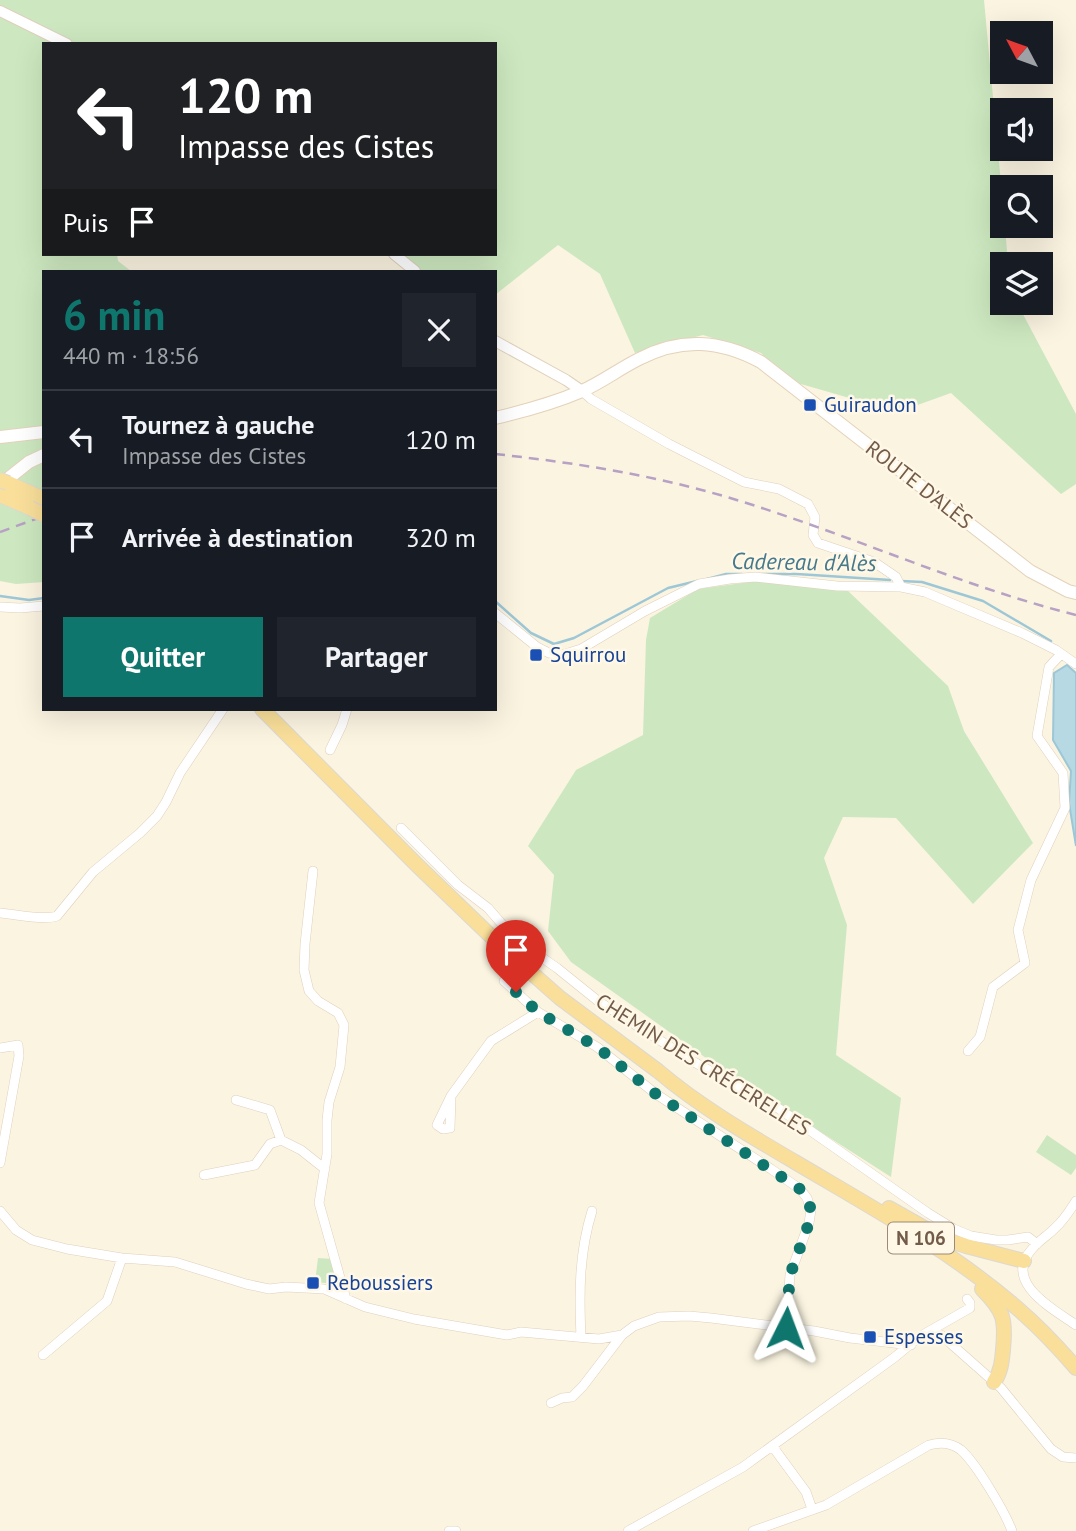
<!DOCTYPE html>
<html lang="fr">
<meta charset="utf-8">
<style>
body{margin:0;font-family:"PT Sans",sans-serif;background:#20242c;color:#f1f3f6;height:100vh;display:flex;flex-direction:column;font-size:26px;white-space:nowrap}
*{box-sizing:border-box;margin:0}
p{font-size:23px;color:#9ea1a6}
.icon{flex:none;width:38px;height:38px;fill:none;stroke:currentColor;stroke-width:2;stroke-linecap:round;stroke-linejoin:round}
.map{position:relative;flex:1;overflow:hidden}
.drawer{position:absolute;left:42px;top:270px;width:455px;height:441px;display:flex;flex-direction:column;background:#171b24;border-radius:0px;box-shadow:0 7px 28px #0002}
.drawer>*{flex:none}
.banner{position:absolute;left:42px;top:42px;width:455px;height:214px;border-radius:0px;box-shadow:0 7px 28px #0002;background:#202124;color:#fff;overflow:hidden}
.needle{width:46px;rotate:311deg}
.controls{position:absolute;left:990px;top:21px;display:grid;gap:14px}
.controls a{display:grid;place-items:center;width:63px;height:63px;border-radius:0px;background:#171b24;box-shadow:0 7px 28px #0002;font-size:35px}
.pin{position:absolute;display:grid;place-items:center;width:60px;height:60px;color:#fff;margin:-72px -30px;border-radius:50% 50% 50% 0;rotate:-45deg;box-shadow:0 0 7px #0007}
.pin .icon{rotate:45deg}
.me{position:absolute;width:77px;margin:-38px;rotate:3deg;stroke-linejoin:round;filter:drop-shadow(0 0 5px #0008)}
.turn{display:flex;align-items:center;gap:24px;height:147px;padding:0 21px;font-size:32px}
.turn .icon{width:91px;height:91px;stroke-width:2.5}
.turn b{display:block;font-size:49px;line-height:60px}
.then{display:flex;align-items:center;height:66px;padding:0 21px;background:#0003;gap:14px;font-size:26px}
.round{display:grid;place-items:center;flex:none;width:74px;height:74px;border-radius:0px;background:#20242c}
.head{display:flex;align-items:center;justify-content:space-between;height:119px;padding:0 21px}
h1{font-size:42px;font-weight:700;line-height:52px;color:#0f766e}
.primary-button{display:flex;gap:14px;margin-top:auto;padding:14px 21px}
.primary-button a{flex:1;height:80px;border-radius:0px;background:#0f766e;color:#fff;font-size:28px;font-weight:700;line-height:80px;text-align:center}
.primary-button a+a{background:#20242c;color:#f1f3f6}
ul{padding:0;list-style:none}
li{display:flex;align-items:center;gap:21px;height:98px;padding:0 21px;border-top:2px solid #363941}
li div{flex:1}
li b{display:block;font-size:26px}
li em{font-style:normal}
.map>svg:first-child{display:block}
.green{fill:#cde8c0}
.water{fill:#b6d9e4;stroke:#9dc7d6;stroke-width:2}
.lines{fill:none;stroke-linecap:round;stroke-linejoin:round}
.stream{stroke:#9dc7d6;stroke-width:2.5}
.minor-casing{stroke:#dfd0bd;stroke-width:10}
.tertiary-casing{stroke:#dfd0bd;stroke-width:12}
.secondary-casing{stroke:#e4d2bb;stroke-width:14}
.primary-casing{stroke:#ddd8d3;stroke-width:16}
.minor{stroke:#fff;stroke-width:9}
.tertiary{stroke:#fff;stroke-width:10}
.secondary{stroke:#fff;stroke-width:12}
.primary{stroke:#f9df9a;stroke-width:14}
.rail{stroke:#b7a1c4;stroke-width:2.5;stroke-dasharray:10 7;stroke-linecap:butt}
.primary-bridge-casing{stroke:#ddd8d3;stroke-width:16;stroke-linecap:butt}
.primary-bridge{stroke:#f9df9a;stroke-width:14}
.route{stroke:#0f766e;stroke-width:12;stroke-dasharray:0 21.6}
.transit-dot{fill:#1a4fb4;stroke:#fff8e7;stroke-width:2.5}
.labels{text-anchor:middle;stroke-width:5;stroke-linejoin:round;paint-order:stroke}
.shield{fill:#fff8e7;stroke:#9c8a78;stroke-width:2}
.shield-label{font-size:19px;font-weight:bold;fill:#725b49}
.transit-label{font-size:21px;fill:#164399;stroke:#fff8e7;text-anchor:start}
.street-label{font-size:21px;fill:#725b49;stroke:#fff8e7}
.water-label{font-size:23px;font-style:italic;fill:#46798c;stroke:#fff8e7}
</style>
<div class="map">
<svg width="1076" height="1531" viewBox="0 0 1076 1531">
<rect width="100%" height="100%" fill="#fbf4e1"/>
<path class="green" d="M0,0H984L1003,205V226H1005L1008,264H1003V303H1017L1076,414V484L1061,494L951,393L898,412L787,380L761,353L703,335L635,353L600,274L558,245L495,295V271H422L401,254H495V44H44V254H117L118,261L131,271H44V582L16,584L0,581Z
M757,581L847,590L948,686L964,731L1033,843L973,904L896,818L843,817L824,858L847,925L836,1055L901,1098L891,1177L713,1063L571,962L548,931L554,875L528,846L576,770L643,735L646,640L650,618L698,589Z
M1047,1135L1076,1155V1168L1071,1175L1036,1152Z
M318,1258L333,1259L335,1284L315,1282Z"/>
<path class="water" d="M1067,665L1076,673V846L1069,803L1071,771L1053,740L1054,673Z"/>
<g class="lines">
<path class="stream" d="M762,574H797L890,580
M707,579L726,574H742
M901,581L922,582L983,601L1051,641
M0,596L29,600L44,598
M495,601L531,633L554,644L574,638L668,588L697,581"/>
<defs>
<path id="minor" d="M582,391L591,399L669,444L744,482L779,489L808,504L815,517L813,535L818,543L874,562L896,577L901,587
M0,607L20,608L44,606
M495,613L537,647L549,653L562,655L581,649L645,611L699,584L730,579L755,577L837,586L901,587L925,592L1022,633L1056,650L1076,664
M330,750L342,725L347,709
M401,828L458,885L488,908L514,938L557,968L598,1001L694,1062L778,1108L928,1213L954,1229L971,1236L996,1240H1008L1028,1237L1037,1244
M313,871L305,944L304,970L309,991L318,1001L338,1013L344,1025L340,1067L329,1102L327,1120V1154L319,1203L346,1299
M0,913C15,914 45,921 57,916L93,872L140,833L157,816L166,802L180,773L223,709
M504,981L538,1012
M0,1048L18,1045L19,1056L0,1163
M968,1051L980,1037L993,987L1025,963L1018,930L1031,880L1065,808L1063,773L1037,736L1049,667L1061,654
M451,1096L450,1128L443,1129L437,1125L451,1096L491,1041L538,1012L597,1047L656,1094L771,1169L800,1189L807,1198L811,1210L809,1223L790,1275L786,1328
M236,1100L270,1110L281,1140
M204,1175L255,1165L270,1144L281,1140L301,1150L325,1169
M1076,1201C1070,1210 1064,1220 1056,1227C1049,1235 1039,1240 1032,1249C1002,1282 1053,1309 1076,1325
M0,1211L16,1230L32,1240L67,1249L122,1258L175,1262L246,1284L269,1289L286,1287L324,1289L365,1307L414,1319L507,1335L521,1332L599,1339L622,1335L634,1326L659,1317L689,1316L711,1318L814,1331L850,1338L911,1345
M928,1333L941,1335L1001,1388L1051,1449L1063,1457L1076,1458
M581,1337C579,1293 579,1253 592,1211
M43,1355L107,1301L122,1258
M551,1403L562,1398L572,1397L583,1386L622,1335
M773,1447L806,1492L812,1509
M449,1531H456
M628,1531L743,1467L895,1357L919,1337L970,1308V1303L967,1299
M753,1531L826,1505L929,1445C940,1442 952,1443 961,1450C976,1463 1005,1512 1012,1531"/>
<path id="tertiary" d="M0,11L67,44
M394,254L415,271
M495,341L566,380L582,391"/>
<path id="secondary" d="M495,418C525,411 554,403 582,391C602,382 619,369 639,359C681,337 720,340 761,362L1030,571L1068,591L1076,593
M0,437L44,432
M0,485L29,462L44,455"/>
<path id="primary" d="M8,483L44,499
M0,495L30,508
M262,709L417,865L500,945L560,998L658,1071C699,1106 749,1135 795,1162C871,1207 950,1250 1017,1308C1038,1326 1058,1347 1076,1368
M889,1208L944,1239L966,1246L1024,1261
M982,1289C1004,1311 1006,1319 1003,1350C1002,1361 1001,1372 994,1382"/>
</defs>
<use href="#minor" class="minor-casing"/>
<use href="#tertiary" class="tertiary-casing"/>
<use href="#secondary" class="secondary-casing"/>
<use href="#primary" class="primary-casing"/>
<use href="#minor" class="minor"/>
<use href="#tertiary" class="tertiary"/>
<use href="#secondary" class="secondary"/>
<use href="#primary" class="primary"/>
<path class="rail" d="M495,454C578,463 660,476 740,501C853,536 961,586 1076,615
M0,532L44,516"/>
<defs>
<path id="primary-bridge" d="M0,480L8,483
M30,508L44,515"/>
</defs>
<use href="#primary-bridge" class="primary-bridge-casing"/>
<use href="#primary-bridge" class="primary-bridge"/>
</g>
<g class="lines">
<path class="route" d="M516,992L538,1012L597,1047L656,1094L771,1170L800,1189L807,1198L811,1210L809,1223L790,1275L786,1328"/>
</g>
<g class="transit-dot">
<rect x="803" y="398" width="14" height="14" rx="3.5"/>
<rect x="529" y="648" width="14" height="14" rx="3.5"/>
<rect x="306" y="1276" width="14" height="14" rx="3.5"/>
<rect x="863" y="1330" width="14" height="14" rx="3.5"/>
</g>
<g class="labels">
<rect class="shield" x="888" y="1222.5" width="66" height="31" rx="5"/>
<g class="shield-label">
<text x="921" y="1245">N 106</text>
</g>
<g class="transit-label">
<text x="824" y="412">Guiraudon</text>
<text x="550" y="662">Squirrou</text>
<text x="327" y="1290">Reboussiers</text>
<text x="884" y="1344">Espesses</text>
</g>
<g class="street-label">
<text transform="translate(919 485) rotate(38)" y="7">ROUTE D'ALÈS</text>
<text transform="translate(703 1065) rotate(32)" y="7">CHEMIN DES CRÉCERELLES</text>
</g>
<g class="water-label">
<text transform="translate(804 562) rotate(1)" y="8">Cadereau d'Alès</text>
</g>
</g>
</svg>
<div class="controls">
<a><svg class="needle" viewBox="-14 -14 28 28"><path d="M0-13l5 13h-10z" fill="#e53935"/><path d="M0 13l5-13h-10z" fill="#9ea1a6"/></svg></a>
<a><svg class="icon" aria-label="sound" viewBox="0 0 24 24"><path d="M4 9h4l5-4v14l-5-4H4zM17 9q2 3 0 6"/></svg></a>
<a><svg class="icon" aria-label="search" viewBox="0 0 24 24"><circle cx="10" cy="10" r="6"/><path d="M15 15l6 6"/></svg></a>
<a><svg class="icon" aria-label="layers" viewBox="0 0 24 24"><path d="M12 4l9 5-9 5-9-5zM3 14l9 5 9-5"/></svg></a>
</div>
<div class="pin" style="left:516px;top:992px;background:#d93025"><svg class="icon" aria-label="arrive" viewBox="0 0 24 24"><path d="M6 21V4h12l-3 4 3 4H6"/></svg></div>
<svg class="me" style="left:786px;top:1328px" viewBox="-20 -20 40 40"><path d="M0-17L14 15 0 8-14 15z" fill="#0f766e" stroke="#fff" stroke-width="4"/></svg>
<div class="banner">
<div class="turn"><svg class="icon" aria-label="left" viewBox="0 0 24 24"><path d="M17 20v-9H6M10 6l-5 5 5 5"/></svg><div><b>120 m</b>Impasse des Cistes</div></div>
<div class="then">Puis<svg class="icon" aria-label="arrive" viewBox="0 0 24 24"><path d="M6 21V4h12l-3 4 3 4H6"/></svg></div>
</div>
<section class="drawer">
<div class="head"><div><h1>6 min</h1><p>440 m · 18:56</p></div><a class="round"><svg class="icon" aria-label="close" viewBox="0 0 24 24"><path d="M6 6l12 12M18 6L6 18"/></svg></a></div>
<ul>
<li><svg class="icon" aria-label="left" viewBox="0 0 24 24"><path d="M17 20v-9H6M10 6l-5 5 5 5"/></svg><div><b>Tournez à gauche</b><p>Impasse des Cistes</p></div><em>120 m</em></li>
<li><svg class="icon" aria-label="arrive" viewBox="0 0 24 24"><path d="M6 21V4h12l-3 4 3 4H6"/></svg><div><b>Arrivée à destination</b></div><em>320 m</em></li>
</ul>
<div class="primary-button"><a>Quitter</a><a>Partager</a></div>
</section>
</div>
